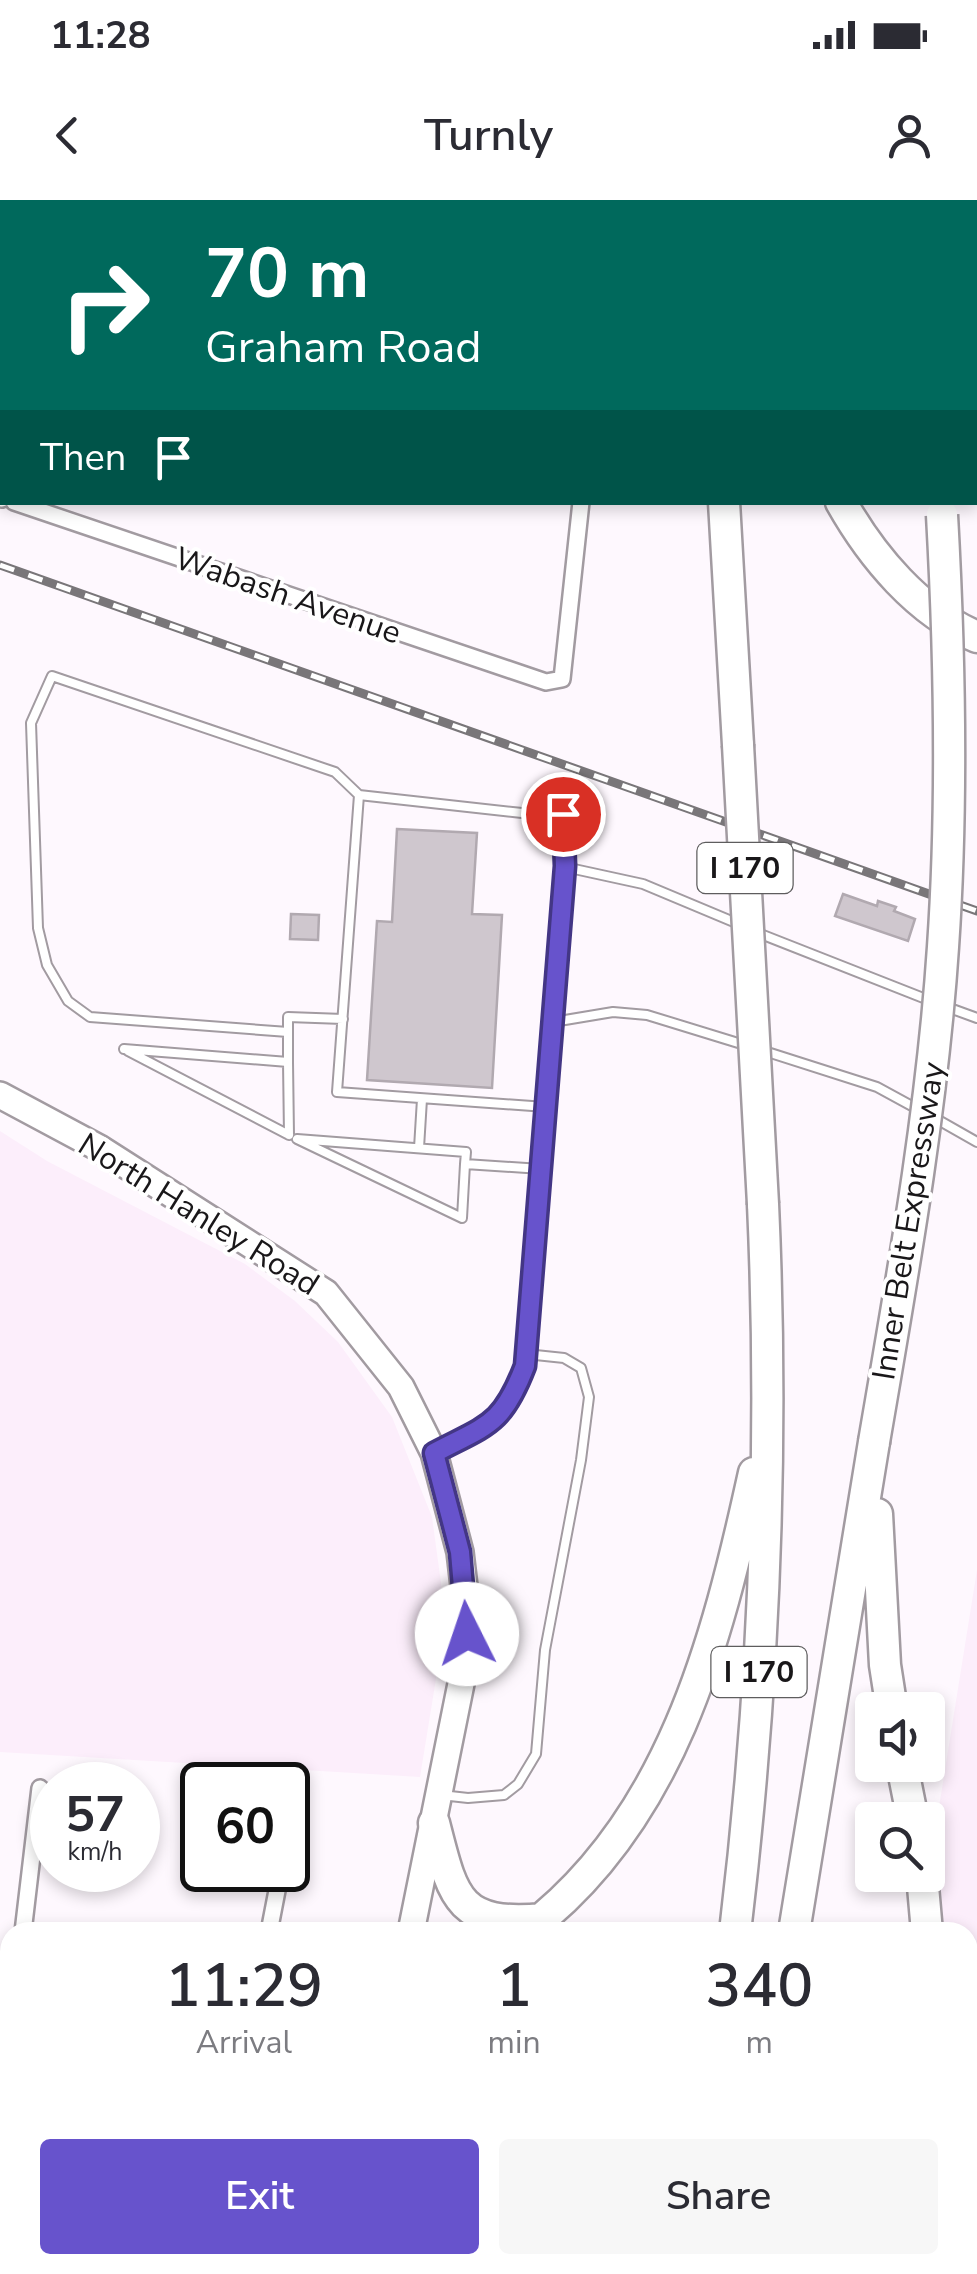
<!DOCTYPE html>
<style>
body{margin:0;font-family:"Nunito Sans",sans-serif;background:#f7f7f7;color:#2b2b33;height:100vh;display:flex;flex-direction:column;font-size:38px;white-space:nowrap}
*{box-sizing:border-box;margin:0}
p{font-size:32px;color:#7c7c81}
.icon{flex:none;width:55px;height:55px;fill:none;stroke:currentColor;stroke-width:2;stroke-linecap:round;stroke-linejoin:round}
.map{position:relative;flex:1;overflow:hidden}
.panel{position:absolute;left:0px;top:1722px;width:978px;height:352px;display:flex;flex-direction:column;background:#fff;border-radius:30px 30px 0 0;box-shadow:0 5px 15px #0003}
.panel>*{flex:none}
.top-card{position:absolute;left:0px;top:0px;width:978px;height:305px;box-shadow:0 5px 15px #0003;background:#00695c;color:#fff;overflow:hidden}
.tools{position:absolute;left:855px;top:1492px;display:grid;gap:20px}
.tools a{display:grid;place-items:center;width:90px;height:90px;border-radius:10px;background:#fff;box-shadow:0 5px 15px #0003;font-size:50px}
.speed{position:absolute;left:30px;top:1562px;display:flex;gap:20px;font-size:50px;font-weight:700;text-align:center}
.speed>*{display:grid;place-content:center;width:130px;height:130px;border-radius:50%;background:#fff;box-shadow:0 5px 15px #0003;line-height:1}
.speed small{font-size:25px;font-weight:400}
.speed .limit{border:5px solid #111;border-radius:15px;background:#fff;color:#111}
.pin{position:absolute;display:grid;place-items:center;width:85px;height:85px;color:#fff;margin:-42px;border:5px solid #fff;border-radius:50%;box-shadow:0 2px 10px #0007}
.me{position:absolute;width:110px;margin:-55px;rotate:356deg;stroke-linejoin:round;filter:drop-shadow(0 0 8px #0008)}
.turn{display:flex;align-items:center;gap:35px;height:210px;padding:0 40px;font-size:45px}
.turn .icon{width:130px;height:130px;stroke-width:2.5}
.turn b{display:block;font-size:70px;line-height:85px}
.then{display:flex;align-items:center;height:95px;padding:0 40px;background:#0003;gap:20px;font-size:38px}
.eta{display:flex;justify-content:space-evenly;align-items:center;height:170px;text-align:center}
.eta b{font-size:60px;font-weight:600;line-height:70px}
.action{display:flex;gap:20px;margin-top:auto;padding:20px 40px}
.action a{flex:1;height:115px;border-radius:10px;background:#6753cc;color:#fff;font-size:40px;font-weight:600;line-height:115px;text-align:center}
.action a+a{background:#f7f7f7;color:#2b2b33}
.status{display:flex;justify-content:space-between;align-items:center;height:70px;padding:0 50px;background:#fff;direction:ltr}
.status svg{height:28px;fill:currentColor}
header{display:flex;justify-content:space-between;align-items:center;height:130px;padding:0 40px;background:#fff;font-size:45px;font-weight:600}
.map>svg:first-child{display:block}
.built{fill:#fceefb}
.building{fill:#cfc7ce;stroke:#b1a9b0;stroke-width:2.5}
.lines{fill:none;stroke-linecap:round;stroke-linejoin:round}
.service-casing{stroke:#a29ba1;stroke-width:12}
.minor-casing{stroke:#a29ba1;stroke-width:20}
.primary-casing{stroke:#a29ba1;stroke-width:30}
.motorway-casing{stroke:#a29ba1;stroke-width:35}
.service{stroke:#fff;stroke-width:8}
.minor{stroke:#fff;stroke-width:15}
.primary{stroke:#fff;stroke-width:25}
.motorway{stroke:#fff;stroke-width:30}
.rail-casing{stroke:#797679;stroke-width:9}
.rail{stroke:#fff;stroke-width:5;stroke-dasharray:15;stroke-linecap:butt}
.motorway-bridge-casing{stroke:#a29ba1;stroke-width:35;stroke-linecap:butt}
.motorway-bridge{stroke:#fff;stroke-width:30}
.route-casing{stroke:#433685;stroke-width:25}
.route{stroke:#6753cc;stroke-width:18}
.labels{text-anchor:middle;stroke-width:8;stroke-linejoin:round;paint-order:stroke}
.shield{fill:#fff;stroke:#5e5d5e;stroke-width:2.5}
.shield-label{font-size:30px;font-weight:bold;fill:#191719}
.street-label{font-size:32px;fill:#191719;stroke:#fff}
</style>
<div class="status"><b>11:28</b><svg viewBox="0 0 49 12"><path d="M0 12V9h3v3zM5 12V6h3v6zM10 12V3h3v9zM15 12V0h3v12zM26 1h20v11H26zM47 4h2v5h-2z"/></svg></div>
<header><svg class="icon" aria-label="back" viewBox="0 0 24 24"><path d="M15 5l-7 7 7 7"/></svg>Turnly<svg class="icon" aria-label="person" viewBox="0 0 24 24"><circle cx="12" cy="8" r="4"/><path d="M4 21q1-7 8-7t8 7"/></svg></header>
<div class="map">
<svg width="977" height="2074" viewBox="0 0 977 2074">
<rect width="100%" height="100%" fill="#fef8fe"/>
<path class="built" d="M0,931L47,961L245,1064L295,1101L338,1142L392,1217L432,1317L441,1383L444,1430L420,1577L0,1552Z
M977,1370V2074H865L866,2065H968V1732H919Z"/>
<path class="building" d="M397,629L477,633L472,714L502,715L492,888L367,880L377,721L392,722Z
M843,694L877,706L878,701L896,707L894,711L915,719L908,741L835,716Z
M291,714L319,715L318,740L290,739Z"/>
<g class="lines">
<defs>
<path id="service" d="M565,667L643,684L741,725
M758,733L931,801
M944,806L977,818
M553,822L613,812L647,815L748,846
M288,832L90,817L68,801L47,765L38,728L31,523L52,476L335,572L359,595
M124,849L288,862L289,935
M761,850L877,887L921,911
M128,851L289,935
M288,862V817L343,819
M546,907L337,892L359,595L522,613L563,614
M933,917L977,942
M419,948L422,899
M465,964L462,1018L297,939L466,952L465,964L541,969
M441,1595L468,1598L504,1595L518,1584L536,1554L545,1450L581,1260L589,1197L581,1168L564,1158L526,1154
M968,1873L977,1875
M516,2074L527,2065"/>
<path id="minor" d="M600,2V0
M0,298L2,299
M14,302L546,482L562,479L581,302
M434,1253C487,1225 502,1226 525,1166L565,667L563,614
M288,1634L294,1599
M23,1732L40,1588
M269,1732L281,1670
M0,1858L10,1830
M968,1865L977,1814
M193,2074L194,2065
M929,2074L931,2065"/>
<path id="primary" d="M0,895L99,948L326,1093L401,1187L434,1253L460,1352L467,1412V1454L411,1732
M335,2074L338,2065"/>
<path id="motorway" d="M706,0V2
M804,0V2
M910,0L911,2
M724,302L738,545
M841,302C872,357 918,412 977,437
M877,1314L885,1465L892,1510
M902,1565L913,1620
M434,1623C453,1697 457,1727 543,1719
M922,1675L927,1732
M525,1732C671,1623 717,1442 754,1273
M735,1732C764,1491 774,1247 763,1004
M794,1732L874,1242
M737,2074L739,2065"/>
</defs>
<use href="#service" class="service-casing"/>
<use href="#minor" class="minor-casing"/>
<use href="#primary" class="primary-casing"/>
<use href="#motorway" class="motorway-casing"/>
<use href="#service" class="service"/>
<use href="#minor" class="minor"/>
<use href="#primary" class="primary"/>
<use href="#motorway" class="motorway"/>
<defs>
<path id="rail" d="M0,365L977,711"/>
</defs>
<use href="#rail" class="rail-casing"/>
<use href="#rail" class="rail"/>
<defs>
<path id="motorway-bridge" d="M738,545L763,1004
M874,1242C902,1078 932,913 943,747C953,602 950,459 942,315
M682,2074L683,2065"/>
</defs>
<use href="#motorway-bridge" class="motorway-bridge-casing"/>
<use href="#motorway-bridge" class="motorway-bridge"/>
</g>
<g class="lines">
<defs>
<path id="route" d="M467,1434L460,1352L434,1253C487,1225 502,1226 525,1166L565,666L563,614"/>
</defs>
<use href="#route" class="route-casing"/>
<use href="#route" class="route"/>
</g>
<g class="labels">
<g class="shield">
<rect x="697.5" y="643" width="95" height="50" rx="8"/>
<rect x="711.5" y="1447" width="95" height="50" rx="8"/>
</g>
<g class="shield-label">
<text x="745" y="678">I 170</text>
<text x="759" y="1482">I 170</text>
</g>
<g class="street-label">
<text transform="translate(288 395) rotate(19)" y="11">Wabash Avenue</text>
<text transform="translate(199 1014) rotate(32)" y="11">North Hanley Road</text>
<text transform="translate(908 1021) rotate(-81)" y="11">Inner Belt Expressway</text>
</g>
</g>
</svg>
<div class="tools">
<a><svg class="icon" aria-label="sound" viewBox="0 0 24 24"><path d="M4 9h4l5-4v14l-5-4H4zM17 9q2 3 0 6"/></svg></a>
<a><svg class="icon" aria-label="search" viewBox="0 0 24 24"><circle cx="10" cy="10" r="6"/><path d="M15 15l6 6"/></svg></a>
</div>
<div class="speed"><div>57<small>km/h</small></div><div class="limit">60</div></div>
<div class="pin" style="left:563px;top:614px;background:#d93025"><svg class="icon" aria-label="arrive" viewBox="0 0 24 24"><path d="M6 21V4h12l-3 4 3 4H6"/></svg></div>
<svg class="me" style="left:467px;top:1434px" viewBox="-20 -20 40 40"><circle r="19" fill="#fff"/><path d="M0-13L10 11 0 6-10 11z" fill="#6753cc"/></svg>
<div class="top-card">
<div class="turn"><svg class="icon" aria-label="right" viewBox="0 0 24 24"><path d="M7 20v-9h11M14 6l5 5-5 5"/></svg><div><b>70 m</b>Graham Road</div></div>
<div class="then">Then<svg class="icon" aria-label="arrive" viewBox="0 0 24 24"><path d="M6 21V4h12l-3 4 3 4H6"/></svg></div>
</div>
<section class="panel">
<div class="eta">
<div><b>11:29</b><p>Arrival</p></div>
<div><b>1</b><p>min</p></div>
<div><b>340</b><p>m</p></div>
</div>
<div class="action"><a>Exit</a><a>Share</a></div>
</section>
</div>
